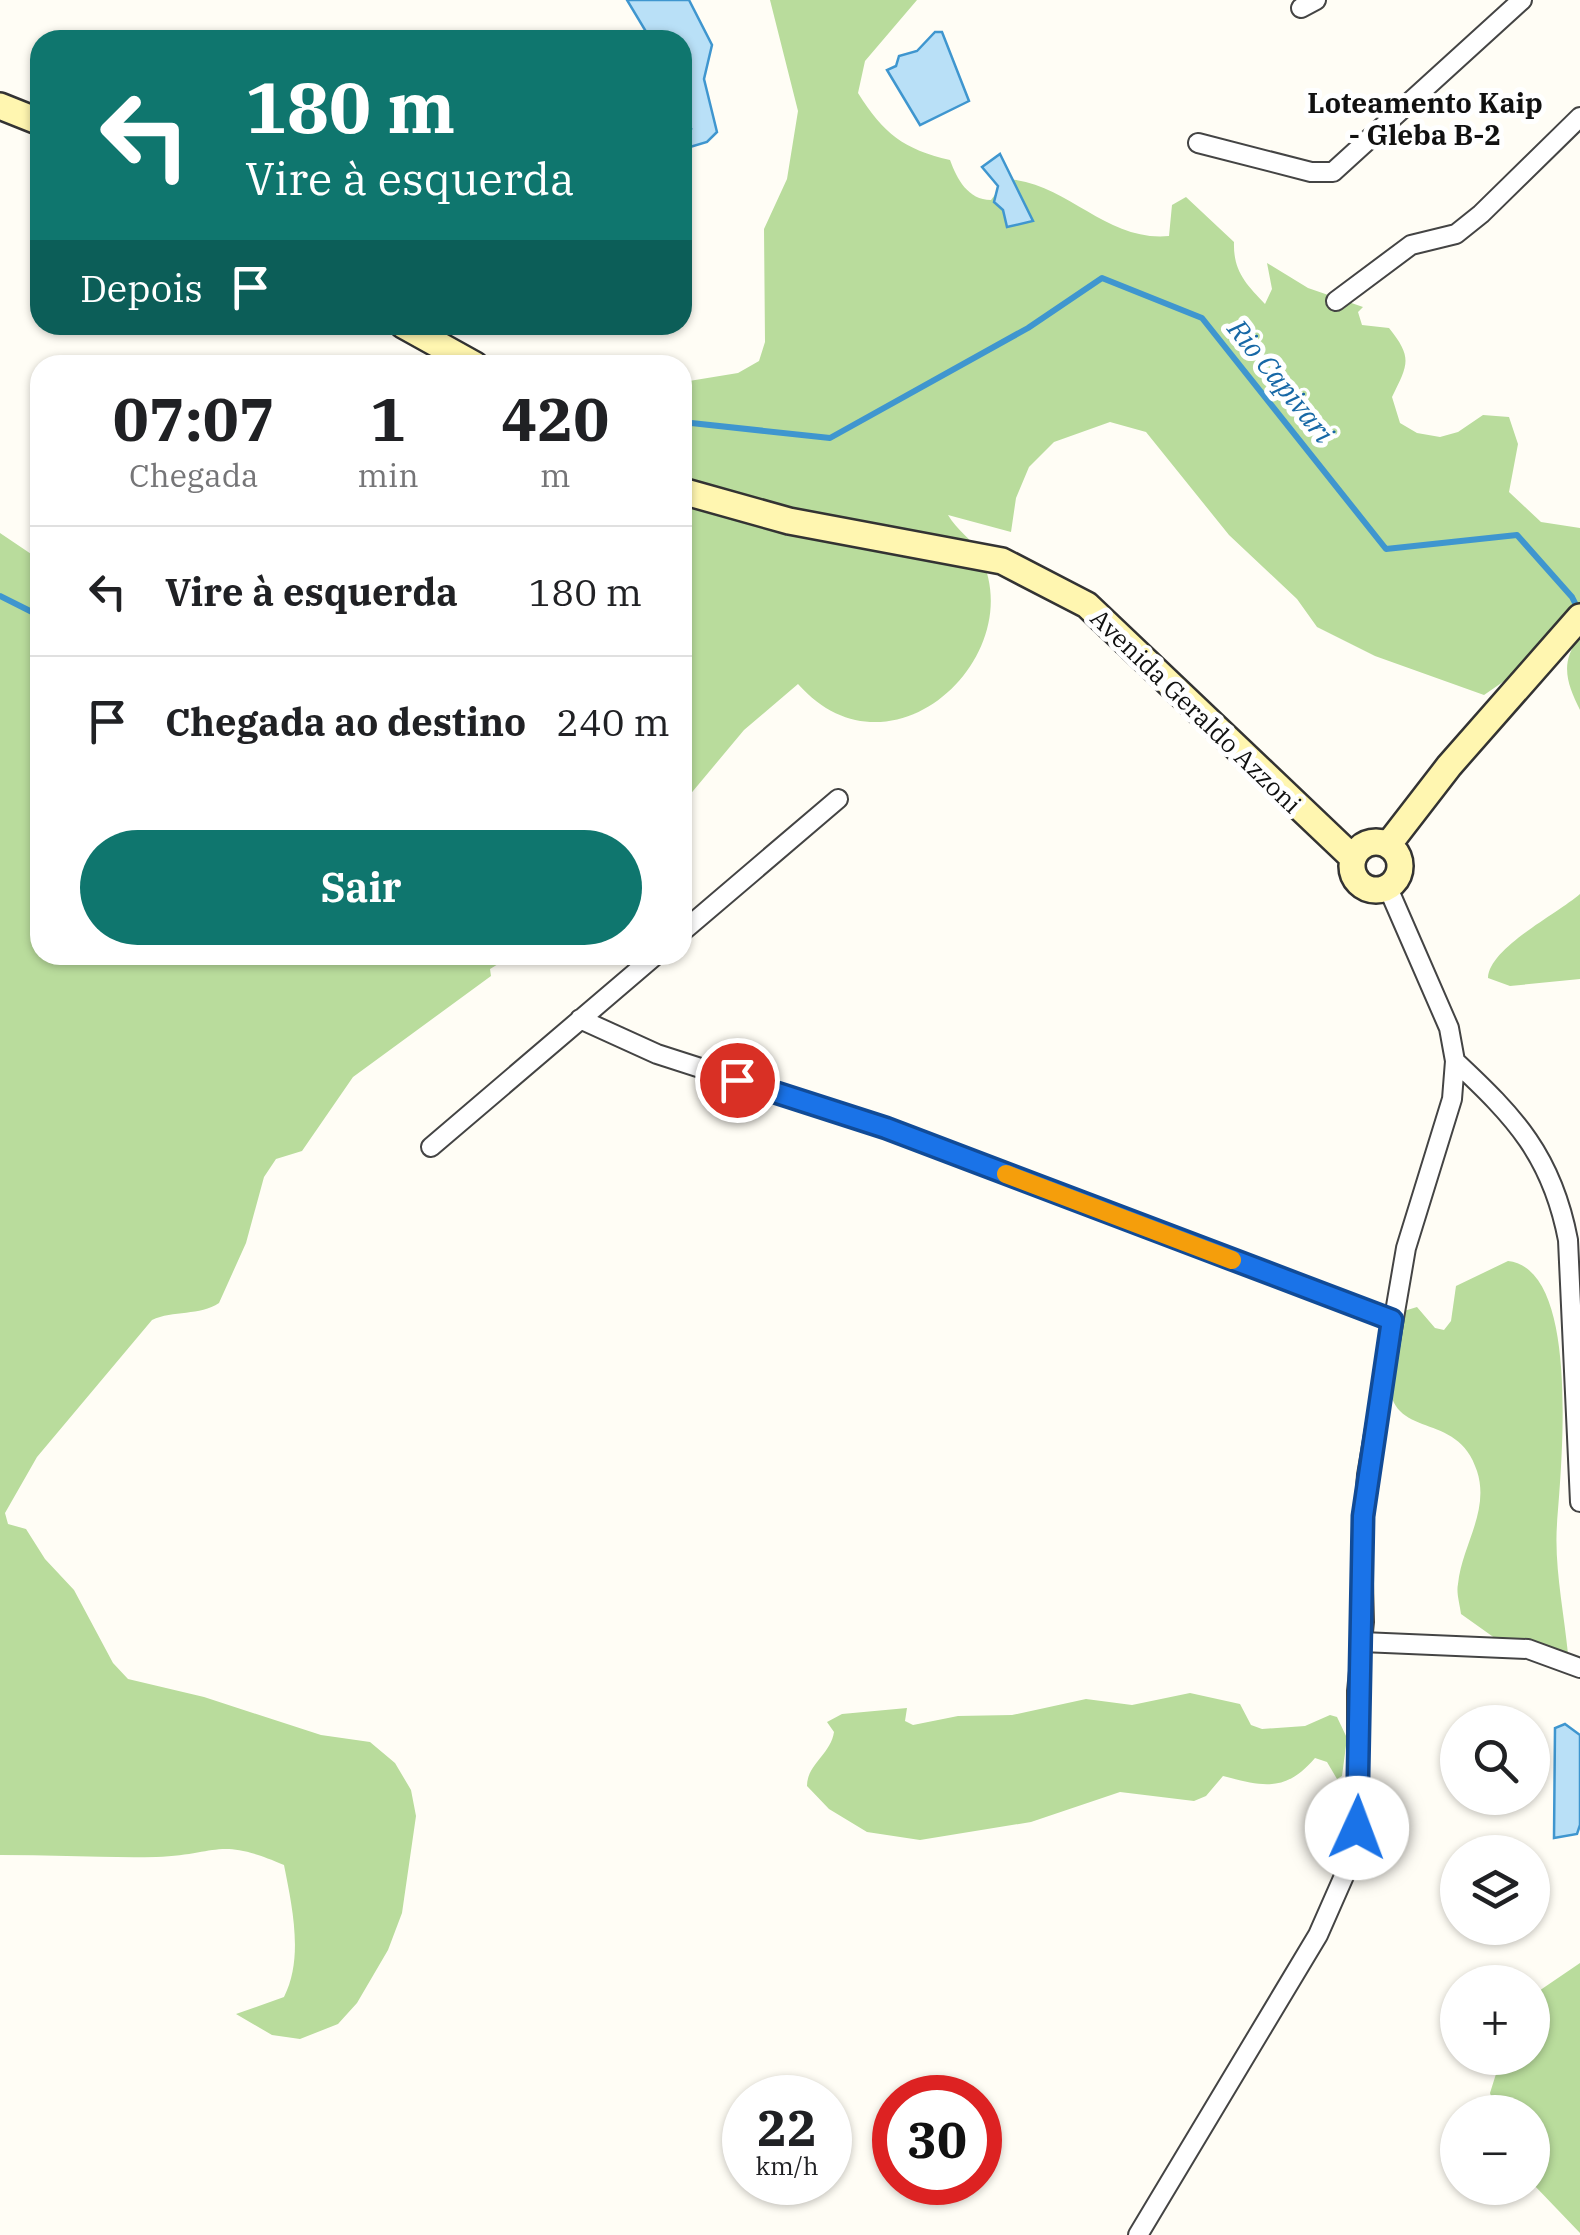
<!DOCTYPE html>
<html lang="pt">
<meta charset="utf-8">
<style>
body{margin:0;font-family:"IBM Plex Serif",serif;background:#f2f2f2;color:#202124;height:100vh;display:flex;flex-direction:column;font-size:38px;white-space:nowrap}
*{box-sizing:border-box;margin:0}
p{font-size:32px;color:#757577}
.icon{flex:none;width:55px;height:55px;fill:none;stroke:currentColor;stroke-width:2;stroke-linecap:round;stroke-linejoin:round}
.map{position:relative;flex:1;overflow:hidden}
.sheet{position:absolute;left:30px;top:355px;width:662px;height:610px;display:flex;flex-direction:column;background:#fff;border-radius:30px;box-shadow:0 2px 8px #0004}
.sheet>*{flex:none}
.banner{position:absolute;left:30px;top:30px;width:662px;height:305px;border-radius:30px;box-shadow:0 2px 8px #0004;background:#0f766e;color:#fff;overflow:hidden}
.buttons{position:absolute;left:1440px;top:1705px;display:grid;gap:20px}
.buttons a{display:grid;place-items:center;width:110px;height:110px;border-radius:50%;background:#fff;box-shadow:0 2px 8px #0004;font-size:50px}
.speed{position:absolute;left:722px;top:2075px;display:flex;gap:20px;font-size:50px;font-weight:700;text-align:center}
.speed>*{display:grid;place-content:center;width:130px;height:130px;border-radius:50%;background:#fff;box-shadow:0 2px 8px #0004;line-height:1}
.speed small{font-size:25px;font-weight:400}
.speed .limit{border:15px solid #d22;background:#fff;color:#111}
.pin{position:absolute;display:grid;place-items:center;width:85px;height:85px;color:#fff;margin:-42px;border:5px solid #fff;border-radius:50%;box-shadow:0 2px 10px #0007}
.me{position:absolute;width:110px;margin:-55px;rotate:2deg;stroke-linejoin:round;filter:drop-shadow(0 0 8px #0008)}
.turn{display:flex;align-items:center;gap:35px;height:210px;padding:0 50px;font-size:45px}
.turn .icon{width:130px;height:130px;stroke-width:2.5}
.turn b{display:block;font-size:70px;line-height:85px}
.then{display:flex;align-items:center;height:95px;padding:0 50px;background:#0003;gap:20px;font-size:38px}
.eta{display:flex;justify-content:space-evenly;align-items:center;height:170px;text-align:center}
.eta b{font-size:60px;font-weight:700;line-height:70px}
.action{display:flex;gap:20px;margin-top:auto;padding:20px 50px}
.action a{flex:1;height:115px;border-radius:60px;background:#0f766e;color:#fff;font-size:40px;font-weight:700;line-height:115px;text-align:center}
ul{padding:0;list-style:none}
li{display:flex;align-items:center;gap:30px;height:130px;padding:0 50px;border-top:2px solid #e0e0e0}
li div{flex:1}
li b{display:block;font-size:38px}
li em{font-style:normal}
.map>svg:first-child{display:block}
.forest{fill:#b9dc9c}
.water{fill:#b9e0f7;stroke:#3f96cf;stroke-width:2.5}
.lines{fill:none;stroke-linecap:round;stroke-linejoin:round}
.stream{stroke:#3f96cf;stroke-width:6}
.street-casing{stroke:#444;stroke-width:22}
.secondary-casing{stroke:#333;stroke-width:30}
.street{stroke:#fff;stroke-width:18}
.secondary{stroke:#fff6b0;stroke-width:25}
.route-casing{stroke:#114b97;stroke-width:25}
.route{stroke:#1a73e8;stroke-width:18}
.slow{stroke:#f59e0b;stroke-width:18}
.labels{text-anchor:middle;stroke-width:10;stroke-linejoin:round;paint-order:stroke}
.street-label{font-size:25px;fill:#111;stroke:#fff}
.neighbourhood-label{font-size:28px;font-weight:bold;fill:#111;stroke:#fff}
.water-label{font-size:28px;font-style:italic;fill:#1768a6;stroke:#fff}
</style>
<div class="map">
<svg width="1580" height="2235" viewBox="0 0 1580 2235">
<rect width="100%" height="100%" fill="#fffdf5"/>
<path class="forest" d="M770,0H917L865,61L858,93C884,134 903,149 950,160C957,179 968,200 991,200L1007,179C1068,183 1106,242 1169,236L1172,205L1186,197L1234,242C1233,271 1246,284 1265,304L1272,289L1267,263L1308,288L1363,307L1358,312L1362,325L1389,328C1413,358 1408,364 1392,397L1400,423L1417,433L1440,437L1458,432L1483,415L1509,417L1518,444L1509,492L1541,522L1580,528V606L1513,675L1484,695L1375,656L1317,627L1297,599L1229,535L1146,432L1110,422L1054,442L1029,467L1016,498L1011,532L948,515C957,531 972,538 980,555C1031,657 890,788 798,684L744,730L683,803V382L738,373L759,361L765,342L764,229L787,179L798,111Z
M0,533L40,560V955H513L490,969L491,976L353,1077L302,1151L276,1159L264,1177L246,1243L219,1303C200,1316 173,1310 152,1320L37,1457L5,1513L8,1524L26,1529L45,1559L74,1590L113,1663L128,1679L204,1697L321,1735L370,1742L395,1763L411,1790L416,1816L402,1913L388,1950L357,2003L338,2024L300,2039L272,2035L236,2014L284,1997C304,1958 292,1906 284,1865C217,1836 219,1855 156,1857C104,1858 52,1855 0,1855Z
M1580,637V710C1567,684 1559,662 1580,637Z
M1580,894V979L1510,986L1488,978C1489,948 1557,914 1580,894Z
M1508,1261C1580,1269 1562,1458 1557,1524C1554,1566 1564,1612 1568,1654L1559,1660L1499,1641L1461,1614C1460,1605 1456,1593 1458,1584C1462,1545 1490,1511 1477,1471C1453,1393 1352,1465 1404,1311L1417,1307L1435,1328L1444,1330L1451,1321L1456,1286Z
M1190,1693L1240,1704L1251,1725L1262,1729L1305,1726L1330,1715L1337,1717L1347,1738L1342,1776L1337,1779L1327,1762L1315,1758C1286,1792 1264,1787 1223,1776L1206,1796L1194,1801L1120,1792L1031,1822L920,1840L867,1832L829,1809L807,1786C807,1764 831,1754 834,1732L827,1722L842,1714L907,1708L905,1721L913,1725L958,1716L1012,1715L1086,1699L1132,1705Z
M1580,1963V2233L1533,2184L1532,2112H1496L1490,2093L1501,2058H1532L1533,1995Z"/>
<path class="water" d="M627,0H689L712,45L704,79L717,132L707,142L690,147L684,137L691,129L683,124L682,40H651Z
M935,32H942L969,101L920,125L887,70L896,66L899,56L917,51Z
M1000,154L1033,221L1007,227L1003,210L994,202L998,186L982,167Z
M1565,1724L1580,1735V1825L1577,1834L1554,1838L1555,1728Z"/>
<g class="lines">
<path class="stream" d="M682,422L830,438L1028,328L1102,278L1202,318L1386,549L1517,535L1572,597L1580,613
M0,596L40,616"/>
<defs>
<path id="street" d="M1301,8L1316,0
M1198,143L1311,172H1333L1522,0
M1336,301L1411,245L1456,234L1481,214L1580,117
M682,932L838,799
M580,1019L657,1054L887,1128L1392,1320
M1455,1061C1515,1117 1552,1156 1568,1240L1580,1502
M431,1147L656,955
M1362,1642L1528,1649L1580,1668
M1138,2235L1318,1935L1344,1876L1357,1828V1691L1364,1622L1362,1545L1367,1475L1406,1248L1452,1099L1455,1061L1449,1028L1388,888"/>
<path id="secondary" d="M0,106L40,122
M403,325L475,365
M682,491L789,521L1002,561L1087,605L1352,857
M1352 866a24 24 0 1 1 48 0a24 24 0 1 1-48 0Z
M1388,845L1449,766L1580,617"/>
</defs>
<use href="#street" class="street-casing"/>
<use href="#secondary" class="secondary-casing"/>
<use href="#street" class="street"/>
<use href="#secondary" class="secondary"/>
</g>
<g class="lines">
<defs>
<path id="route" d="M737,1080L886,1128L1392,1320L1363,1516L1357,1828"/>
</defs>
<use href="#route" class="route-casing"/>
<use href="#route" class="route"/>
<path class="slow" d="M1006,1174L1232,1260"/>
</g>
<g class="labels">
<g class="street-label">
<text transform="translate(1196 711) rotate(44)" y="9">Avenida Geraldo Azzoni</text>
</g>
<g class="neighbourhood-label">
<text x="1425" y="113">Loteamento Kaip<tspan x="1425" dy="32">- Gleba B-2</tspan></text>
</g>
<g class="water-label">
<text transform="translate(1281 381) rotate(51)" y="10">Rio Capivari</text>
</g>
</g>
</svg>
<div class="buttons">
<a><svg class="icon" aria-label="search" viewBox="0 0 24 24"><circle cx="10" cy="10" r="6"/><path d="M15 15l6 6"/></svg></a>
<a><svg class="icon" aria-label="layers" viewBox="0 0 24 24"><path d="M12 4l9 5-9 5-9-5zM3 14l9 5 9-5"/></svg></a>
<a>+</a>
<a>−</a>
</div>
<div class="speed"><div>22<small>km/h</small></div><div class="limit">30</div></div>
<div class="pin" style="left:737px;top:1080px;background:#d93025"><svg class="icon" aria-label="arrive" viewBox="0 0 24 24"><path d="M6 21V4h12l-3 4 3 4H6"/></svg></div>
<svg class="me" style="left:1357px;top:1828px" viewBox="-20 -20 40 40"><circle r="19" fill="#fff"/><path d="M0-13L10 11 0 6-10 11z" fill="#1a73e8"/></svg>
<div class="banner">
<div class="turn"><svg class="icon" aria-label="left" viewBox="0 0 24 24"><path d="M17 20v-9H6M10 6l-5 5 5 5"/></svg><div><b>180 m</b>Vire à esquerda</div></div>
<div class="then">Depois<svg class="icon" aria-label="arrive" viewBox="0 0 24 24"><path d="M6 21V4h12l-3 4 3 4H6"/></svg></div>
</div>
<section class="sheet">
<div class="eta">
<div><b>07:07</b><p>Chegada</p></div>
<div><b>1</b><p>min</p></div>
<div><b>420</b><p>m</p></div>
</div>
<ul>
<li><svg class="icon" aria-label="left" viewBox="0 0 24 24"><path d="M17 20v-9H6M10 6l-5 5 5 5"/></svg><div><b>Vire à esquerda</b></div><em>180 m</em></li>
<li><svg class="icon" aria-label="arrive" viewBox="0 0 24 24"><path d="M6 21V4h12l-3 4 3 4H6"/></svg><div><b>Chegada ao destino</b></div><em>240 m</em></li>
</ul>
<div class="action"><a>Sair</a></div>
</section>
</div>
